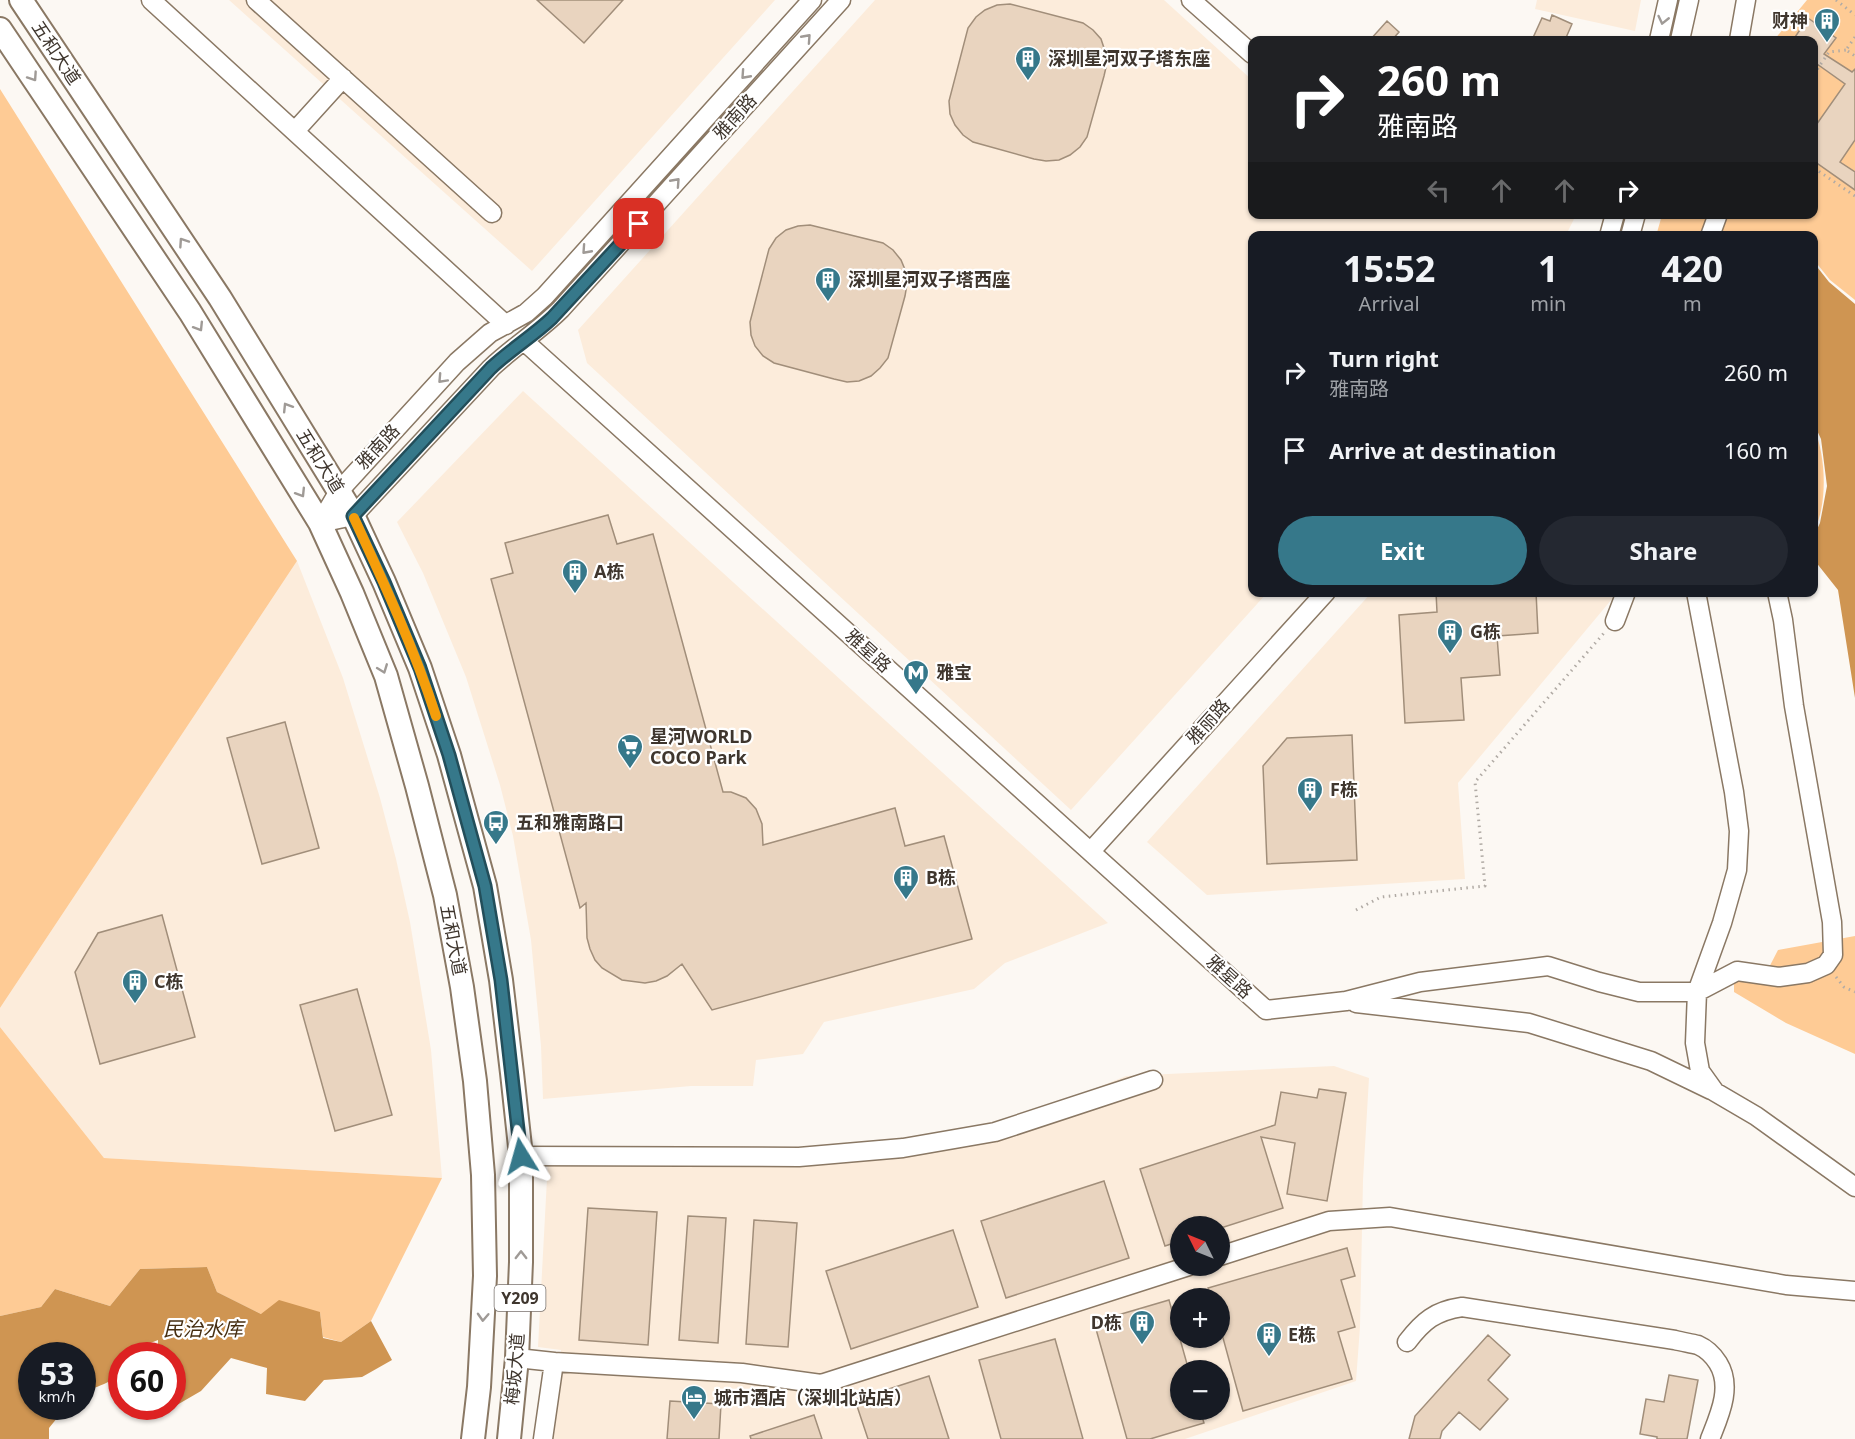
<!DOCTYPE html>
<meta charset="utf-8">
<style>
body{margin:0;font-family:"Noto Sans","Noto Sans SC",sans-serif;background:#242831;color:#f1f3f6;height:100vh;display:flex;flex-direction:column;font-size:22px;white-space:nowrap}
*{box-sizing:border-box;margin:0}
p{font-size:20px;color:#9ea1a6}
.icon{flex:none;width:33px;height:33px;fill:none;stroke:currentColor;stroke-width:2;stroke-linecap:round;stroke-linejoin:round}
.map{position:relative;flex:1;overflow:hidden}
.sheet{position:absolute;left:1248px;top:231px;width:570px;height:366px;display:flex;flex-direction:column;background:#171b24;border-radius:12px;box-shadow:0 2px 4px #0004}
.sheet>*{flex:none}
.banner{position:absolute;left:1248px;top:36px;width:570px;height:183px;border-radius:12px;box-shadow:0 2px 4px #0004;background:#202124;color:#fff;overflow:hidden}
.needle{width:39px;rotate:313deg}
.tools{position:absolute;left:1170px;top:1216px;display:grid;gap:12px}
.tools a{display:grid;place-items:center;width:60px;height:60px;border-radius:50%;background:#171b24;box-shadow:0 2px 4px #0004;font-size:30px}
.speed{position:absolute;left:18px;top:1342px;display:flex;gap:12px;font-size:30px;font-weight:700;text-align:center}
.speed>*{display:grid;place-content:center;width:78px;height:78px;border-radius:50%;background:#171b24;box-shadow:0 2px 4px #0004;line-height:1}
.speed small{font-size:15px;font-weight:400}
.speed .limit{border:9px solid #d22;background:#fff;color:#111}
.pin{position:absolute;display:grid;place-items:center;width:51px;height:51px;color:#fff;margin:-26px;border-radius:12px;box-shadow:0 3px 9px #0006}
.me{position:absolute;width:66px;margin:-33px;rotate:352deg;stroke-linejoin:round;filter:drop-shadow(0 0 4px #0008)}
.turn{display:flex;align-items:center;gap:21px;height:126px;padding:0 30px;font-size:27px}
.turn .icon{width:78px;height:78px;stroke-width:2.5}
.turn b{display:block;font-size:42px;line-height:51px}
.lanes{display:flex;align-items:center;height:57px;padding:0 30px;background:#0003;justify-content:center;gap:30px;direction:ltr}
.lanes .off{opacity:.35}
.eta{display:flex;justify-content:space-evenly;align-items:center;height:102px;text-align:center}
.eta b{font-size:36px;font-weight:700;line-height:42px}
.cta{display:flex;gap:12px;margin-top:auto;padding:12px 30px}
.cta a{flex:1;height:69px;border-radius:36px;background:#36788a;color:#fff;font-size:24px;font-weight:700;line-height:69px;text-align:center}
.cta a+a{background:#242831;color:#f1f3f6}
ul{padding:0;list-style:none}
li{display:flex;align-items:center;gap:18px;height:78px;padding:0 30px}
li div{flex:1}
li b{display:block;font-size:22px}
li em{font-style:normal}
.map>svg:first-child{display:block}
.built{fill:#fcecdb;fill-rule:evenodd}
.green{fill:#fecb95}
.water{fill:#cf9552}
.building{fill:#e9d4bf;stroke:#a18e7a;stroke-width:1.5}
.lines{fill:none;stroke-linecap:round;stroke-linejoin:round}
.minor-casing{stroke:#8a7864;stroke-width:21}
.major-casing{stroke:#8a7864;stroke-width:26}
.path{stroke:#b1aba5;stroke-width:3;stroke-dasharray:1.5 4.5;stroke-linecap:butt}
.minor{stroke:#fff;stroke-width:18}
.major{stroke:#fff;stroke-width:22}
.oneway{stroke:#9f9a96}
.route-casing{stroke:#234e5a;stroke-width:15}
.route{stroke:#36788a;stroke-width:10}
.slow{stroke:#f59e0b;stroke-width:10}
.labels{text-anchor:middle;stroke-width:4.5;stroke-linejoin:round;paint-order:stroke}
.shield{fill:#fff;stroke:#79726d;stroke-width:1.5}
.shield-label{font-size:16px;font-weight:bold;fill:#3f362e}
.poi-label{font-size:18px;font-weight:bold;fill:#3f362e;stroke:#fff;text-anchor:start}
.street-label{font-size:18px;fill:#3f362e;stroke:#fff}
.water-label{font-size:20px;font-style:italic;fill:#462e11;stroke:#fff}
</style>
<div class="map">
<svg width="1855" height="1439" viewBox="0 0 1855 1439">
<rect width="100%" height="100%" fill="#fcf8f3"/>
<path class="built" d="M229,0H775L532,271Z
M875,0H1164L1252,80V214L1576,215L1566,235L1252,236V592L1267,593L1071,810L587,363L578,330Z
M1537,0H1641L1635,31L1535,9Z
M523,391L1108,923L1005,963L974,989L824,1022L803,1054L756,1060L753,1086H691L543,1099L541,1046L531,940L513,836L500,785L466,677L423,573L397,522Z
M297,561L343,678L380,798L396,859L410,922L431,1050L442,1178L104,1158L0,1027V1008Z
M1371,593H1612V599L1458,783L1465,879L1207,895L1147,842Z
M1334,1066L1369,1078L1363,1180L1360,1327L1356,1381L1185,1439H550L561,1350L538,1347L548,1160L953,1146L1126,1076ZM1180,1227H1220V1266H1180ZM1180,1299H1220V1338H1180ZM1180,1371H1220V1410H1180Z"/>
<path class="green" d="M1807,0H1855V300L1830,280L1814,260V236H1656L1662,215L1814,214V40H1774Z
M0,89L297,561L0,1008Z
M1814,428C1826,456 1828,504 1814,531Z
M1855,936V1054L1786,1023L1734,992V981H1762L1778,950Z
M0,1027L104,1158L442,1178L371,1321L341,1342L323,1337L320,1312L261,1314L217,1292L207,1267L140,1269L110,1306L55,1289L41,1307L0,1316Z"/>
<path class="water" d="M1814,263L1829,282L1855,304V698L1838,590L1815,561L1814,554V536L1820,523L1827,486L1821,439L1814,424Z
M207,1267L217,1292L261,1314L279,1300L320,1312L323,1338L341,1342L371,1321L392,1360L362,1377L324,1380L305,1401L266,1394L267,1368L231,1358L201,1391L158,1416V1407H172V1356H158V1340L133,1350L129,1356H122C122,1382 103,1384 83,1392L82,1356H32V1407H66L49,1428V1439H0V1316L41,1307L55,1289L110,1306L140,1269Z"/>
<path class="building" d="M537,0H623L584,43Z
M1010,4L1083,23L1093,30L1101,39L1105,51L1107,63L1104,76L1087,137L1080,147L1070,155L1059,160L1046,161L1034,159L973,142L963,135L955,125L950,114L949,101L968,28L976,17L985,10L997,5Z
M1552,15L1572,24L1565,40H1532L1542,18L1550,21Z
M1808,18L1836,38L1824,54L1852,72L1855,69V140L1840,162L1855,172V190L1814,161V128L1845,84L1817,64L1814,69V40H1793Z
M1387,21L1399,32L1392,40H1370Z
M810,225L883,243L893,250L901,260L906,272L907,284L905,296L888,358L880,368L871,376L859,381L847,382L834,379L774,363L763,356L755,346L751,335L750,322L769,249L776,238L786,230L798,226Z
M608,515L617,544L653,534L723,792H731L746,798L756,809L762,824L763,845L895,808L905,846L944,836L972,939L712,1010L682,964L667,976L656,981L645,983L622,980L602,968L595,960L590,949L587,938L586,903L580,908L491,579L513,573L505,543Z
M1436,592H1536L1538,633L1497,636L1500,675L1461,678L1464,720L1405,723L1399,615L1437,612Z
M285,722L319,848L262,864L227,738Z
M1352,735L1357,860L1267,864L1263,766L1287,738Z
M162,915L195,1037L100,1064L75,972L98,933Z
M357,989L392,1115L335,1131L300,1005Z
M1319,1089L1346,1093L1327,1201L1287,1194L1295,1143L1261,1137L1283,1208L1224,1227H1180V1241L1165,1246L1140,1169L1275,1125L1281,1092L1317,1098Z
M1104,1181L1129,1258L1006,1298L981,1221Z
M588,1208L657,1212L648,1345L579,1340Z
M688,1216L726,1218L718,1343L679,1340Z
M754,1220L797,1223L788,1347L746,1344Z
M953,1230L978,1307L851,1349L826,1271Z
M1347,1248L1355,1276L1341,1280L1355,1327L1338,1332L1352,1379L1243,1411L1220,1327V1299H1212L1208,1288Z
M1169,1300L1189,1371H1180V1410H1200L1204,1423L1150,1439H1127L1094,1322Z
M1488,1335L1510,1355L1488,1380L1508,1399L1480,1430L1459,1412L1442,1431L1440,1439H1409L1415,1416Z
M1055,1339L1083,1439H1001L979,1360Z
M1669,1375L1698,1380L1687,1439H1657V1437L1640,1434L1646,1399L1664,1402Z
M929,1376L949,1439H868L855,1400Z
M670,1401L721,1404L719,1439H667Z
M814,1415L822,1439H751L750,1436Z"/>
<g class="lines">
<defs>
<path id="minor" d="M151,0L506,325
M256,0L492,213
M1191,0L1252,54
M1659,40L1668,0
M1680,40L1689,0
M1739,40L1746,0
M295,131L343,78
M1609,236L1615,214
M1630,236L1636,214
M1710,236L1718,214
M524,341L1266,1010L1346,1001L1420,982L1548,966L1599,982L1639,992H1697L1695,1043L1700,1071L1715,1092L1756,1116L1855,1187
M320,523L353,516L491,368C513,347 539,331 561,309L841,0
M320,523L339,491L457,362L490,333L526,313L545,296L812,0
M1696,592L1734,792L1739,831L1737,870L1722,923L1697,992
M1615,621L1626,592
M1091,851L1326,592
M1697,992L1737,971L1779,977L1808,973L1826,965L1833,955L1832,922L1794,706L1783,620L1777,592
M1356,1003L1529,1023L1651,1061L1711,1090
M521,1156L799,1157L903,1148L995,1132L1153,1080
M1220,1256L1329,1221L1390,1217L1786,1285L1855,1291
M1407,1342C1423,1321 1435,1311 1462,1307L1675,1340C1682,1342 1690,1343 1698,1345C1707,1349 1713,1355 1718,1363C1733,1387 1719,1416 1710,1439
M517,1358L554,1362L742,1373L821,1384L1189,1266
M543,1439L554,1362"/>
<path id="major" d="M21,0L220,298L351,511L384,582L420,668L449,755L485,886L501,980L512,1073L521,1156V1262L517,1358L509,1439
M0,29L190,312L320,523L352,593L386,676L417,786L445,895L462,987L475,1081L483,1175L485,1276L479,1387L473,1439"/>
</defs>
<use href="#minor" class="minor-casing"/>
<use href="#major" class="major-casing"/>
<path class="path" d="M1836,0L1855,15
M1855,37L1846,50L1855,56
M1814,74L1829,52L1846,50
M1814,168L1855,196
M1356,910L1381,897L1485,886L1475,782L1604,633
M1836,977L1844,987L1855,992"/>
<use href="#minor" class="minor"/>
<use href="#major" class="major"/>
</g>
<defs><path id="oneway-chevron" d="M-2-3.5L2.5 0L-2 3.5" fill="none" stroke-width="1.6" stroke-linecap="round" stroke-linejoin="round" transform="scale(1.5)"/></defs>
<g class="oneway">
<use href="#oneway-chevron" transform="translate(1663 20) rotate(103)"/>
<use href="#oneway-chevron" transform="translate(807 38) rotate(-48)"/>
<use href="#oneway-chevron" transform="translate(745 75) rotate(132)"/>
<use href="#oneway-chevron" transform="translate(33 77) rotate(56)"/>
<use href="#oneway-chevron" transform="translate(676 182) rotate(-48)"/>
<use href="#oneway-chevron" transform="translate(183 242) rotate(-124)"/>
<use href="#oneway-chevron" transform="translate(586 250) rotate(132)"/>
<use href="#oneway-chevron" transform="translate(199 327) rotate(58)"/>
<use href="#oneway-chevron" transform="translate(442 379) rotate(133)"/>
<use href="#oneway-chevron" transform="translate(287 407) rotate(-122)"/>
<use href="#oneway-chevron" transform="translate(301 493) rotate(58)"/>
<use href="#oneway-chevron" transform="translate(383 669) rotate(69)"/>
<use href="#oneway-chevron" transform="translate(521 1255) rotate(-90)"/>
<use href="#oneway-chevron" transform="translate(483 1317) rotate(93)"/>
</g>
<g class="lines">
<defs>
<path id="route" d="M521,1156L501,980L485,886L449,755L420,668L384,582L353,516L491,368C510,350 533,336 552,318L639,224"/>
</defs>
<use href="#route" class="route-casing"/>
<use href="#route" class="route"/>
<path class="slow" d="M354,518C384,583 414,648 436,716"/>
</g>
<defs>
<symbol id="building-pin" viewBox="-11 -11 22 30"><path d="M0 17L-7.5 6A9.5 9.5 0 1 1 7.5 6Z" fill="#36788a" stroke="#fff"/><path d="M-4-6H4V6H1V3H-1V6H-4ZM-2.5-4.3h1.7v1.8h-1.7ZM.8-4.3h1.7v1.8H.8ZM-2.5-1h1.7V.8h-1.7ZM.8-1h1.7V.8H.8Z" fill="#fff"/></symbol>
<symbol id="metro-pin" viewBox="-11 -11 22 30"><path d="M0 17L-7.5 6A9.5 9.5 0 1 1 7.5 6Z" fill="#36788a" stroke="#fff"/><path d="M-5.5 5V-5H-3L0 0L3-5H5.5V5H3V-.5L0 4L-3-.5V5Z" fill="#fff"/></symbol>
<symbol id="supermarket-pin" viewBox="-11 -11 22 30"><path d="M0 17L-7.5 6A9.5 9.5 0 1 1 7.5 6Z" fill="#36788a" stroke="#fff"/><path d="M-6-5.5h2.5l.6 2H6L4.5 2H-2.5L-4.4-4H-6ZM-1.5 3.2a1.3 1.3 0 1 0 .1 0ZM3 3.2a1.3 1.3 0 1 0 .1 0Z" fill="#fff"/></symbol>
<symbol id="bus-pin" viewBox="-11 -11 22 30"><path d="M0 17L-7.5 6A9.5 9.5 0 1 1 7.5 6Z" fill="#36788a" stroke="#fff"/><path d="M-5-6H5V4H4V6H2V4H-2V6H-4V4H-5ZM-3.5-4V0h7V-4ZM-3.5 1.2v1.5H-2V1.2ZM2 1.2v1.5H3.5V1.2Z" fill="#fff"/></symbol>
<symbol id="hotel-pin" viewBox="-11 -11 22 30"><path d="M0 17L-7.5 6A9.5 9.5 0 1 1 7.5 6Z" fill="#36788a" stroke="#fff"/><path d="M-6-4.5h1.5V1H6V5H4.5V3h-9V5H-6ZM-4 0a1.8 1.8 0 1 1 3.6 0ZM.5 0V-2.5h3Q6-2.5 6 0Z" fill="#fff"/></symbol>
</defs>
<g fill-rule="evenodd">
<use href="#building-pin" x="1812" y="6" width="30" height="40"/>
<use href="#building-pin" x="1013" y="44" width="30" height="40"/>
<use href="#building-pin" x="813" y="265" width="30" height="40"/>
<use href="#building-pin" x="560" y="557" width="30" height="40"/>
<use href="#building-pin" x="1435" y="617" width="30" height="40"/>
<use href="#metro-pin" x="901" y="658" width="30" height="40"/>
<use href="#supermarket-pin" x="615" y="732" width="30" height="40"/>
<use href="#building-pin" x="1295" y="775" width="30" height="40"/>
<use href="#bus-pin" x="481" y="808" width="30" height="40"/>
<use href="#building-pin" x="891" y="863" width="30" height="40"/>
<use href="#building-pin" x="120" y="967" width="30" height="40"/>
<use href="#building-pin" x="1127" y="1308" width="30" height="40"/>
<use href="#building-pin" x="1254" y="1320" width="30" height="40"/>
<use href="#hotel-pin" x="679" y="1383" width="30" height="40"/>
</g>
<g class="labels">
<rect class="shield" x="494.5" y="1285" width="51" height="26" rx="4.5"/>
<g class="shield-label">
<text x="520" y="1304">Y209</text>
</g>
<g class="poi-label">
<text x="1808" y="27" text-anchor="end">财神</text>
<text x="1048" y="65">深圳星河双子塔东座</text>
<text x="848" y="286">深圳星河双子塔西座</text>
<text x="594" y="578">A栋</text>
<text x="1470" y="638">G栋</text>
<text x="936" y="679">雅宝</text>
<text x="650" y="743">星河WORLD<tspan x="650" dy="21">COCO Park</tspan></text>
<text x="1330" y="796">F栋</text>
<text x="516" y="829">五和雅南路口</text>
<text x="926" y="884">B栋</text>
<text x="154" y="988">C栋</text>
<text x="1122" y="1329" text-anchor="end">D栋</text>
<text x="1288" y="1341">E栋</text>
<text x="714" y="1404">城市酒店（深圳北站店）</text>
</g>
<g class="street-label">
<text transform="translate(56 53) rotate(56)" y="6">五和大道</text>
<text transform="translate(735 117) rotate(-48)" y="6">雅南路</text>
<text transform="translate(378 447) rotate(-47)" y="6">雅南路</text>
<text transform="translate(320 461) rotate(58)" y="6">五和大道</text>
<text transform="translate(868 651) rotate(42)" y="6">雅星路</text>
<text transform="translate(1208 722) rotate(-48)" y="6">雅丽路</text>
<text transform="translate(453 940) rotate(79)" y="6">五和大道</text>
<text transform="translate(1229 977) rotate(42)" y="6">雅星路</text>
<text transform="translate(515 1369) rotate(-85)" y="6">梅坂大道</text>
</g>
<g class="water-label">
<text x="203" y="1336">民治水库</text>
</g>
</g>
</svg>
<div class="tools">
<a><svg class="needle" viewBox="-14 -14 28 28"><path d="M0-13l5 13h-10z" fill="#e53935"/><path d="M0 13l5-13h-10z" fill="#9ea1a6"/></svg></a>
<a>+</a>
<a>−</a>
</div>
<div class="speed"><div>53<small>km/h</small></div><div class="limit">60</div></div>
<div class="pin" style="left:639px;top:224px;background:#d93025"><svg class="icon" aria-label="arrive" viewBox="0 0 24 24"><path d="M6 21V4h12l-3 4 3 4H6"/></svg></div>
<svg class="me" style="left:521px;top:1156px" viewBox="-20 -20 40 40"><path d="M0-17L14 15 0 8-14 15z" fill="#36788a" stroke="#fff" stroke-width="4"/></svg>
<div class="banner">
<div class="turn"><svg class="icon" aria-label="right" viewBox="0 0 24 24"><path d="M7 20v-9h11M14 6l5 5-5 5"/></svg><div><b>260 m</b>雅南路</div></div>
<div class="lanes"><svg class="icon off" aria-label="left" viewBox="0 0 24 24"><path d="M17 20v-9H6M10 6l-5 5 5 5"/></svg><svg class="icon off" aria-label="ahead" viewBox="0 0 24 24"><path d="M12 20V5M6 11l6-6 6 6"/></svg><svg class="icon off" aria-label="ahead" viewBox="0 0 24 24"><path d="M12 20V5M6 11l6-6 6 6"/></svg><svg class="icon" aria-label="right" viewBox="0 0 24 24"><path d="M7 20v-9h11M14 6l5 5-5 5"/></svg></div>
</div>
<section class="sheet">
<div class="eta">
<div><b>15:52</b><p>Arrival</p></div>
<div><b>1</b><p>min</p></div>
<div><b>420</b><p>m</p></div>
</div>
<ul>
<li><svg class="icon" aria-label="right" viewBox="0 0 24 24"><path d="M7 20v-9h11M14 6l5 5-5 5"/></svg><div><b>Turn right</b><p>雅南路</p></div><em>260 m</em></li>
<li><svg class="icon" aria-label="arrive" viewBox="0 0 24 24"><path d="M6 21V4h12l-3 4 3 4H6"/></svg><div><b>Arrive at destination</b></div><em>160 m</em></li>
</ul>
<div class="cta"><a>Exit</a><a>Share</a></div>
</section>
</div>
